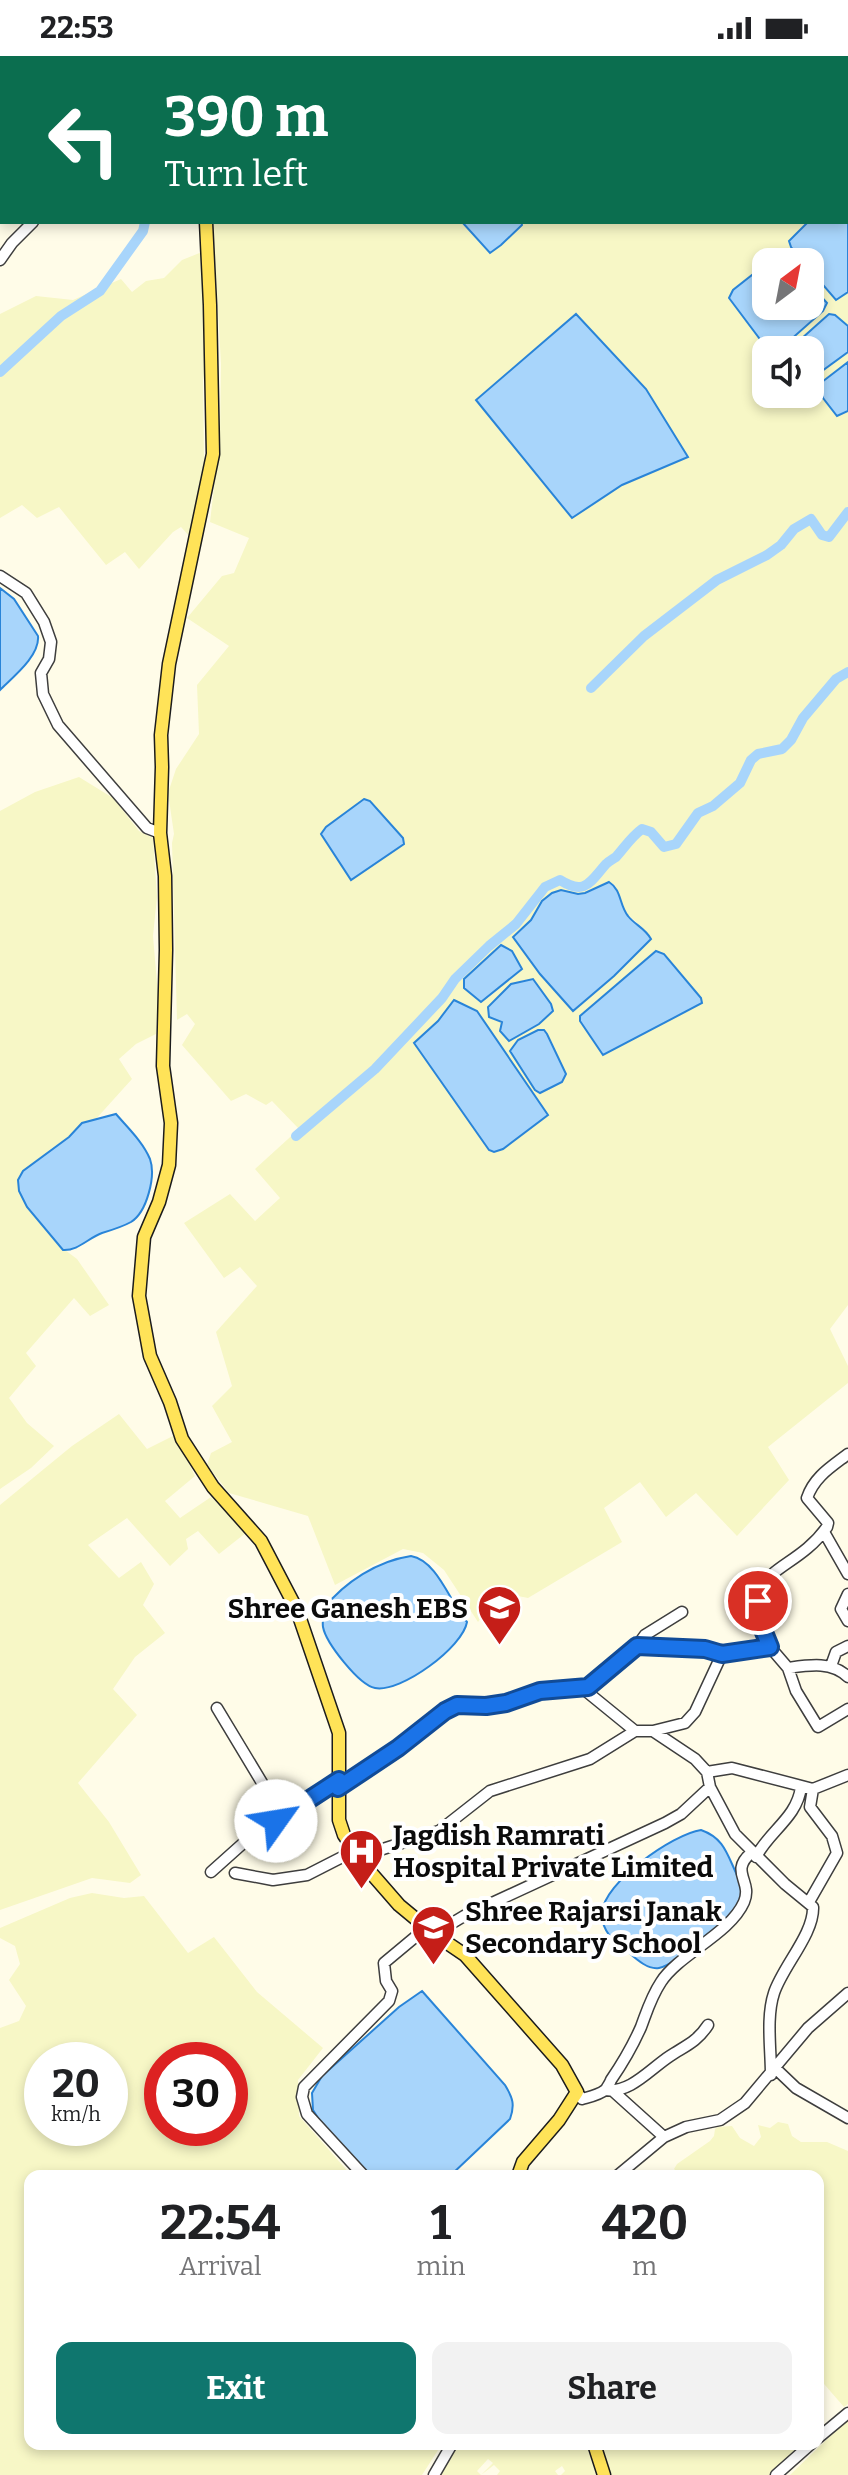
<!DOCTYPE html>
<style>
body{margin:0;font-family:Bitter,serif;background:#f2f2f2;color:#202124;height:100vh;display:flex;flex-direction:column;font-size:30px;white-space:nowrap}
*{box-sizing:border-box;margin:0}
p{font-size:26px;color:#757577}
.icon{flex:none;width:44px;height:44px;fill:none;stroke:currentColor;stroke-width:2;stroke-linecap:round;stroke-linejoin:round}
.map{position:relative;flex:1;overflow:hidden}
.side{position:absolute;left:24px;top:2114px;width:800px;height:280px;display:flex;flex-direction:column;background:#fff;border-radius:16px;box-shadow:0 4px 12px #0003}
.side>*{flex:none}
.guide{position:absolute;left:0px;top:0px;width:848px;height:168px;box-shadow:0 4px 12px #0003;background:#0b6e4f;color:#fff;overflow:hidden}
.needle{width:52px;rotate:32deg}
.tools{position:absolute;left:752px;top:192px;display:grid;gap:16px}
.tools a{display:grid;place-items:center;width:72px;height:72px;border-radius:16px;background:#fff;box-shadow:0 4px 12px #0003;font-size:40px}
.speed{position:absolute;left:24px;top:1986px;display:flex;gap:16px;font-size:40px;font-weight:700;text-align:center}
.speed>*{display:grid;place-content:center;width:104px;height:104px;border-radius:50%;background:#fff;box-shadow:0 4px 12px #0003;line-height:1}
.speed small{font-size:20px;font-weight:400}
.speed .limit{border:12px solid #d22;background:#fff;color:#111}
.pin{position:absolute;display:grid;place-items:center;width:68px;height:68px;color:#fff;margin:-34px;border:4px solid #fff;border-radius:50%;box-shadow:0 2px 8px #0007}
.me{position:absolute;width:88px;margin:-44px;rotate:58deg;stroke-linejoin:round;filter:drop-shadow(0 0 6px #0008)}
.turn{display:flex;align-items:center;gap:28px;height:168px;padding:0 32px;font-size:36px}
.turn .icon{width:104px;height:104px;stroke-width:2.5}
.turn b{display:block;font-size:56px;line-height:68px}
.eta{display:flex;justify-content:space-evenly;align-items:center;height:136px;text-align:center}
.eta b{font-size:48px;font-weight:700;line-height:56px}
.action{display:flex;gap:16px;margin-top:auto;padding:16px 32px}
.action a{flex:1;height:92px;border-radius:16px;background:#0f766e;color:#fff;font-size:32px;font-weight:700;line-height:92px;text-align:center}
.action a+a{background:#f2f2f2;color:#202124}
.status{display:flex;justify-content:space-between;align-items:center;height:56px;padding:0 40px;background:#fff;direction:ltr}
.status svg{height:22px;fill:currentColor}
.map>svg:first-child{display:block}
.farmland{fill:#f7f7c6;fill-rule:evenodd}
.water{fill:#a8d5fb;stroke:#2984d8;stroke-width:2}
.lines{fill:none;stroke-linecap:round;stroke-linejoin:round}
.canal{stroke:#a8d5fb;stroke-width:10}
.minor-casing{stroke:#3e3e3e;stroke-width:13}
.major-casing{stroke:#1c1c1c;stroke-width:15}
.minor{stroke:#fff;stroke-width:10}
.major{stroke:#ffe358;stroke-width:12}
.route-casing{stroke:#114b97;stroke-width:20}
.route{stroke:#1a73e8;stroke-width:14}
.labels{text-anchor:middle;stroke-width:8;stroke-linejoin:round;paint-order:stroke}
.poi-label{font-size:28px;font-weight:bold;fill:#0b0b0b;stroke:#fff;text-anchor:start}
</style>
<div class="status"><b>22:53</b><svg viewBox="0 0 49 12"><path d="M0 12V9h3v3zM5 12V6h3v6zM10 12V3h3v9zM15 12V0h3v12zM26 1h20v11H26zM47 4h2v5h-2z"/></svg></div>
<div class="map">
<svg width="848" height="2419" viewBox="0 0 848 2419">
<rect width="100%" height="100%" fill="#fffce8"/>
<path class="farmland" d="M235,0H848V1249L830,1273L848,1310V1327L768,1391L789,1424L737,1480L696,1437L666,1461L640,1426L604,1452L622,1486L528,1542L498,1536L478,1566L444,1514L423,1497L403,1493L335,1529L308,1460L229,1437L207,1409L211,1397L232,1386L212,1350L232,1330L216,1276L257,1230L240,1211L224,1222L184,1167L230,1138L255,1165L280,1142L255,1113L299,1073L272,1045L266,1049L246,1038L231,1045L182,989L195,968L187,958L177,964L172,787L174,778L168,737L176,713L199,678L197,629L229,590L187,562L222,520L234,517L249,482L210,466L220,379L221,308L213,166H846V2H234ZM766,206H810V250H766ZM766,294H810V338H766ZM364,743L370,745L403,782L404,788L351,824L321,778L326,771ZM609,826L615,829L627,858L643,872L651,883L614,920L573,955L519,891L514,879L531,864L542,845L553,837L561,834L578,838L585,837ZM501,889L522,913L488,942L464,923ZM660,895L701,942L702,947L603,999L579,963L583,957L653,897ZM524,924H533L552,957L514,982L499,972L502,966L491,963L488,958L511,928ZM454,944L548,1059L494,1096L489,1094L414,987L438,965ZM541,973L552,986L565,1017L562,1026L540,1037L535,1034L511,997L514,988L523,981Z
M202,196L207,295L203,325L204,405L191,482L181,471L173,476L139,513L125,496L106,509L59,451L37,462L22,449L0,462V258L36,240L73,244L121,223L132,236L146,225L164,222L182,204Z
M79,721L113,742L139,775L153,782L157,841L153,880L158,939L156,978L136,988L119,1003L132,1023L95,1064L82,1067L69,1081L52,1092L20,1119L19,1135L27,1151L57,1188L77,1203L109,1249L90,1260L74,1242L26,1297L36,1310L9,1342L27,1367L54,1390L31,1412L0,1433V755L35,736Z
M119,1358L147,1393L175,1379L195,1420L165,1445L180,1462L211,1441L247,1476L219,1498L198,1475L186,1483L188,1493L170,1510L127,1462L88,1489L119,1522L141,1506L154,1528L143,1549L165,1577L135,1601L113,1633L137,1659L78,1727L109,1766L141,1819L130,1827L92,1822L0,1854V1449L72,1390Z
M92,1837L124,1842L144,1840L188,1897L214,1881L257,1936L323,1992L298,2024L299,2060L352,2120H30V2388H442L422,2419H0V1972L19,1965L26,1950L9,1924L20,1908L15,1890L0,1882V1872L70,1842ZM42,2004H110V2072H42ZM162,2004H230V2072H162Z
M778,2066L788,2068L792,2080L801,2086H827L848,2095V2348L844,2351L818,2321V2120H682L674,2113L677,2108L710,2085L714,2080L715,2073L718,2071L732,2070L740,2082L754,2090L761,2081L758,2069L770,2072Z
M848,2363V2419H790Z
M457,2388H553L556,2391L561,2388H586L596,2419H561L565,2415L562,2410L555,2415L558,2419H497L500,2415L494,2409L481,2419L493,2407L488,2403L477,2415L481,2419H439L451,2403Z
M598,2388L620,2391L623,2388H802L770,2419H607Z"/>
<path class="water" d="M848,127V236L836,244L810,214V206H803L791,191L789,185L808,166H846Z
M462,166H521L522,169L501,189L490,197Z
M766,208V250H810V228L827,247L823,255L779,294H768L729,242L733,234Z
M576,258L646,333L688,401L622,429L572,462L476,344Z
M829,258L835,259L848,270V296L811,323L810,294H791V292Z
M848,306V355L837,360L823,342L818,329Z
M0,532L14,543L38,580C40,600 13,621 0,634Z
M364,743L370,745L403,782L404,788L351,824L321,778L326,771Z
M609,826C622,834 619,849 628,860C635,869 645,872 651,883L614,920L573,955L540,918L513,881L531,864L542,845L552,837L561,834L578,838L585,837Z
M501,889L512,895L522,913L481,946L464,932V923Z
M656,895L664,898L701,942L702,947L603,999L580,965V960Z
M533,923L551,948L553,955L539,968L509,985L500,975L502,966L489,961L488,951L511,928Z
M454,944L477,955L548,1059L503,1093L494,1096L489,1094L414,987L438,965Z
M538,974H544L547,978L566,1018L562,1026L540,1037L535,1034L510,995L518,984Z
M116,1058C128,1072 143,1086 150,1103C156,1120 147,1156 131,1166C122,1171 112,1174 102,1177C88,1182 78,1195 63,1194L27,1151L19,1135L18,1124L23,1115L69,1081L82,1067Z
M411,1500C438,1505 450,1547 467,1566C463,1591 401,1637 375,1632C359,1629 326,1587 323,1571C322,1565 324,1558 324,1552C345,1526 377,1505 411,1500Z
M701,1774C724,1782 727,1798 737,1819C740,1826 745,1833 742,1842C737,1858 676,1909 659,1912C648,1914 636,1903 628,1896C615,1887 601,1875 602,1857C603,1827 673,1778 701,1774Z
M422,1935L505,2029C513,2042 515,2049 510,2063L450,2120H369L325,2073L313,2054L312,2037L322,2020L399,1951Z"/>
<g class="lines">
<path class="canal" d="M238,2L240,0
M0,316L61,260L100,235L143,175L145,166
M591,632L644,580L717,524L767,499L781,489L794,473L811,463L822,479L829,481L848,456
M296,1080L375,1013L442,942L455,923L489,890L516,868L545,831L560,824C585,840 590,826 606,808C607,807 614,802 616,801C625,791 631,781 642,773L651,776L664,791L676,788L698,757L713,750L740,727L751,704L758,698L782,693L791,684L803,662L836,623L848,616"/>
<defs>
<path id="minor" d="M28,2L30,0
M0,35L2,33
M0,88L2,90
M0,204L12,187L33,166
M0,520L26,537L44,566L51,586L49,603L41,617L43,638L58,669L147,772L160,777
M824,1476L848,1518
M848,1538L841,1553L848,1565
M637,1590L645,1579L682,1556
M770,1591C735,1507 790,1523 827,1471L828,1467L807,1442C814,1421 831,1411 848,1398
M831,1610L836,1596L848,1590
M788,1612L796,1635L818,1671L848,1653
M581,1631L596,1626L637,1590L705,1593L722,1598L770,1591L788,1612C809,1609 832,1605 848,1621
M217,1652L273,1745L276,1765
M653,1675L685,1667L695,1656L722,1598
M707,1716L732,1712L813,1733L848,1719
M338,1732L398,1692L435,1661L457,1649H495L540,1635L581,1631L635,1675
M358,1801L439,1775L490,1735L590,1703L635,1675H653L695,1703L707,1716L710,1731L735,1778L785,1828L813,1851C814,1878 783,1910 774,1937C766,1961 771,1993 771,2019
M756,1801C769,1775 797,1762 801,1731
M211,1816L249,1782L339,1724
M235,1817L273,1824L307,1819L354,1795
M809,1846L837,1797L832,1780L810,1751L813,1733
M434,1878L464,1860L665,1767L681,1758L710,1731
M774,2011L796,2032L848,2062
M605,2034C630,2038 650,2013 670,2000C685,1990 697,1986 708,1969
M577,2036L582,2043C589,2041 599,2039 605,2034C606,2034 611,2025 611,2024C622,2008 633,1989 641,1971C647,1955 651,1941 661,1926C679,1898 730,1878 744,1846C753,1825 729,1816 751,1797
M614,2036L664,2081
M364,2120L307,2058L302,2041L304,2031L389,1945L392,1935L386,1925L384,1907L426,1872
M617,2120L664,2081L686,2071L720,2064L745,2047L808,1972L848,1937
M818,2382L848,2357
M434,2419L452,2388
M776,2419L811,2388"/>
<path id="major" d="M181,0L182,2
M206,166L210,249L213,398L169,608L161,679L162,711L160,777L165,820L166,894L163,1010L171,1067L169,1109L159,1146L144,1181L139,1240L150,1300L170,1346L182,1383L213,1431L261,1485L297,1554L339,1677V1764L344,1779L365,1810L399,1849L434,1878L465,1899L562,2009L577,2036L559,2064L523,2106L518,2120
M594,2388L604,2419"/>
</defs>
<use href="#minor" class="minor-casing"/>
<use href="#major" class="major-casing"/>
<use href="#minor" class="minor"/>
<use href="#major" class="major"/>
</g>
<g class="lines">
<defs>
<path id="route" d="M276,1765L339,1724L338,1732L398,1692L445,1655L457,1649L486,1650L506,1647L540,1635L588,1631L637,1590L705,1593L722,1598L770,1591L759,1564L758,1545"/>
</defs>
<use href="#route" class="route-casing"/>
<use href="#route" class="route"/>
</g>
<defs>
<symbol id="school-pin" viewBox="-11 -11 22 30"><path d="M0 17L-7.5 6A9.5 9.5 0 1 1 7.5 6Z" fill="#c51e18" stroke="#fff"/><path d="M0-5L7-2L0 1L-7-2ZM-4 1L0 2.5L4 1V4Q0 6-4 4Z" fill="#fff"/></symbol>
<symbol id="hospital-pin" viewBox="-11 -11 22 30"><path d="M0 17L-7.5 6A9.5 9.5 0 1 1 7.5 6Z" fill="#c51e18" stroke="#fff"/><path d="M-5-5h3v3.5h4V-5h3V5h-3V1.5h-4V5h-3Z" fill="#fff"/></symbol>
</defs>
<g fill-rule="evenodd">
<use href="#school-pin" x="474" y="1526" width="51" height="69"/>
<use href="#hospital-pin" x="336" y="1770" width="51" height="69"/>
<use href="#school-pin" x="408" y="1846" width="51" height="69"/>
</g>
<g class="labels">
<g class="poi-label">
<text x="468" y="1562" text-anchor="end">Shree Ganesh EBS</text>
<text x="393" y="1789">Jagdish Ramrati<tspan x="393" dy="32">Hospital Private Limited</tspan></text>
<text x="465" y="1865">Shree Rajarsi Janak<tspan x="465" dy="32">Secondary School</tspan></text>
</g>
</g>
</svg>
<div class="tools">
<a><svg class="needle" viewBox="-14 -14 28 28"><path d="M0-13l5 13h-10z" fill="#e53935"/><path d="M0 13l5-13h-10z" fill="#757577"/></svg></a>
<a><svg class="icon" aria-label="sound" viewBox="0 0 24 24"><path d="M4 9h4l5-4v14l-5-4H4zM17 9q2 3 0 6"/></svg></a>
</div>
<div class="speed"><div>20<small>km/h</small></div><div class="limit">30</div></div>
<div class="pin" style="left:758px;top:1545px;background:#d93025"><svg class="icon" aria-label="arrive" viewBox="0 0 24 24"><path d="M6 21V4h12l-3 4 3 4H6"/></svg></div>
<svg class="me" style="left:276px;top:1765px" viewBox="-20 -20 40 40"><circle r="19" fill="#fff"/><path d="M0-13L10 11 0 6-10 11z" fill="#1a73e8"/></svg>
<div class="guide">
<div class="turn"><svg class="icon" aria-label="left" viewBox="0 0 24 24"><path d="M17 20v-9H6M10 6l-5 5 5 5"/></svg><div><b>390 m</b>Turn left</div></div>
</div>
<section class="side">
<div class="eta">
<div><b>22:54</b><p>Arrival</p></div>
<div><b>1</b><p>min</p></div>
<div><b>420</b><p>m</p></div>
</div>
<div class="action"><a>Exit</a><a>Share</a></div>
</section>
</div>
